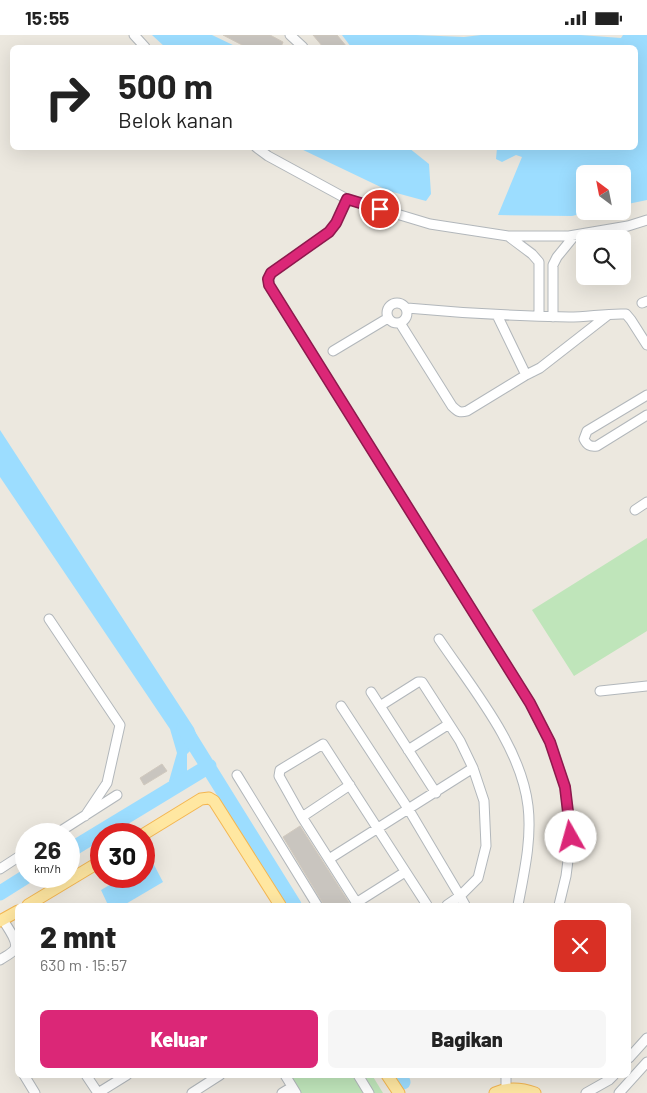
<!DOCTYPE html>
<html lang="id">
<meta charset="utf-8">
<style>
body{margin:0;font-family:Barlow,sans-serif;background:#f6f6f6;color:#222;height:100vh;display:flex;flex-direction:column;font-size:19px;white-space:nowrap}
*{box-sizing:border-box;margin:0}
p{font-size:16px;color:#767676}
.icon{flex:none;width:28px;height:28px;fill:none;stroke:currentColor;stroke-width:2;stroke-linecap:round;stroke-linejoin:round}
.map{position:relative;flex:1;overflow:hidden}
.panel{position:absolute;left:15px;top:868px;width:616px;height:175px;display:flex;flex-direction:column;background:#fff;border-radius:8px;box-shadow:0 5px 20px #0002}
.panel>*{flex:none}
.hud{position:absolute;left:10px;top:10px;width:628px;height:105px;border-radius:8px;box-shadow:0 5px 20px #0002;background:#fff;color:#222;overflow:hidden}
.needle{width:32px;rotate:328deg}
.buttons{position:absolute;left:576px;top:130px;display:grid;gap:10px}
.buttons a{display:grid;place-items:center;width:55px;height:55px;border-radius:8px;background:#fff;box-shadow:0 5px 20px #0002;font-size:25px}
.speed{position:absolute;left:15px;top:788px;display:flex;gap:10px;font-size:25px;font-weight:700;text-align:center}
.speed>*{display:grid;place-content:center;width:65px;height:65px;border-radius:50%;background:#fff;box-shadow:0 5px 20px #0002;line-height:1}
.speed small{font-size:12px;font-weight:400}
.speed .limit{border:8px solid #d22;background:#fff;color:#111}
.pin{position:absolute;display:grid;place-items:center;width:42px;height:42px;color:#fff;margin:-21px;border:2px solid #fff;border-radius:50%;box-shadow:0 1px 5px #0007}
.me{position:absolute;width:55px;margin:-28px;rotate:353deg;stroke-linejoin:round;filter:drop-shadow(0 0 4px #0008)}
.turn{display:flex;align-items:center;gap:18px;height:105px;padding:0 25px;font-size:22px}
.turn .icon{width:65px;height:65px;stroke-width:2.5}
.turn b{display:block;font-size:35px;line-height:42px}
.round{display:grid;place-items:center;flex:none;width:52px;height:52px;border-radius:8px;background:#f6f6f6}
.summary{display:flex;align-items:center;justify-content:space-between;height:85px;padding:0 25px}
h1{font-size:30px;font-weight:800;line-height:38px}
.action{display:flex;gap:10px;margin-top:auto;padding:10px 25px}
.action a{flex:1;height:58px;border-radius:8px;background:#db2777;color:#fff;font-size:20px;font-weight:800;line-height:58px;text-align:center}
.action a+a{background:#f6f6f6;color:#222}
.status{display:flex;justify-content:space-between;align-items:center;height:35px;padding:0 25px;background:#fff;direction:ltr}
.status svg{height:14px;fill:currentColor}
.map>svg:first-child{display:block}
.green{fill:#bfe5ba}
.water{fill:#9cddff}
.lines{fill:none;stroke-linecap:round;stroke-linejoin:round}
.river{stroke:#9cddff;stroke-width:15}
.building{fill:#c9c5bf;stroke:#d1c9be}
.minor-casing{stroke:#b2b7bb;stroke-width:11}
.major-casing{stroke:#f4b651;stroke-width:13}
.minor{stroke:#fff;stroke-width:9}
.major{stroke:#ffe7a1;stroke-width:11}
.route-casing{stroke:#8e194d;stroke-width:12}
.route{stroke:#db2777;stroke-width:9}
</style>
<div class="status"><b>15:55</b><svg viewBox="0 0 49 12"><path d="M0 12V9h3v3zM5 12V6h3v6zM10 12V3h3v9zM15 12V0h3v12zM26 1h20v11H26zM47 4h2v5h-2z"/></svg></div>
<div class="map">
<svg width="647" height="1058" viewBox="0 0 647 1058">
<rect width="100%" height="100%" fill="#ece8df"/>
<path class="green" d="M647,503V596L574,641L532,575Z
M288,1040H372L383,1058H300Z"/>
<path class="water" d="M152,0H212L237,12H165Z
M342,0H416L464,2L481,0H580L621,3L623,0H647V165L623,170L622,139H585V176H593L572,181L498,180L522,122L516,120L502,127L496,124L497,113L635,112V12H351Z
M299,113H409L429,129L431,159L426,166L389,156Z
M0,395L194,693L199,707L187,719V740L192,749L178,758L169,746L177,718L170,694L0,442Z
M152,826L163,847L124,870H108L101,855L125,841H144V831Z"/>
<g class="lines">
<path class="river" d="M184,693L294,870
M69,816L209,731
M0,858L27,841
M399,1040L403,1047"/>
</g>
<path class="building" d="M223,0H270L283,7L281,12H246Z
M313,0H337L347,12H323Z
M162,729L167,736L144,750L140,743Z
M300,791L350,869V870H324L283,802Z"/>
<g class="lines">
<defs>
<path id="minor" d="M134,0L145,12
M290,0L303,12
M256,112L268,121L347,164L430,189L508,201H569L628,191L647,185
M347,164L336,188L329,197L271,238L269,244V250L530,668L550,707L565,752L571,802L566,841L559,870
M508,201L532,219L539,227V281
M387 278a10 10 0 1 1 20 0a10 10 0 1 1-20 0Z
M642,268L647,266
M407,273C461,278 514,281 569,282C588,282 607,278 626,279L631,285L647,310
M497,280L526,340L540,333L608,280
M553,282V230L557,222L575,200
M400,288L452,371C458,377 460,378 467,376L526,340
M333,316L388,283
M647,360L587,396L584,404C587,410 590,412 597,411L647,380
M635,475L647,467
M49,584L120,690L107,748L85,781
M439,604C472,653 521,711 528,771C532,804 524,838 518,870
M600,656L647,651
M371,657L436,758
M341,671L409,775L460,861L478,843L486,811L484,766L473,733
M408,715L449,689
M237,740L317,870
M302,782L350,750
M56,799L117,760
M329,824L473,733L460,706L422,647H418L380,671
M0,834L26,817
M356,868L405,837
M358,870L302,782L279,741L280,735L323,709L427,870
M447,870L460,861L465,870
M0,925C4,922 11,919 14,915C20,908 7,892 3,885
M629,1023L647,1003
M24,1040L35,1058
M86,1040L98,1058
M285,1040L296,1058
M358,1040L369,1058
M506,1054V1040
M98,1058L127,1040
M192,1058L220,1040
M282,1058L292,1052
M586,1058L609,1045L614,1040
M619,1058L647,1027"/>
<path id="major" d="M144,799L201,764L209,763L214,766L280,870
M28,870L101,826
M0,886L18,876
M387,1040L399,1058
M495,1058C508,1052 521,1053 535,1058"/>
</defs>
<use href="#minor" class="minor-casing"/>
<use href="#major" class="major-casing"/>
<use href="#minor" class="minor"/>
<use href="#major" class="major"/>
</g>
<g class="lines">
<defs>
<path id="route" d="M380,174L347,164L336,188L329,197L271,238L268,244L269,250L530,668L550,707L565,752L571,802"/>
</defs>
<use href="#route" class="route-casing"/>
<use href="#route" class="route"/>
</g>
</svg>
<div class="buttons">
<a><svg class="needle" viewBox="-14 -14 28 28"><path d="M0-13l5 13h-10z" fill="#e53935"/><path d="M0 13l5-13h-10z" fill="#767676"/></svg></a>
<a><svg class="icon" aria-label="search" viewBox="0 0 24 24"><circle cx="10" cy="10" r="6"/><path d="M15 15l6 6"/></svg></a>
</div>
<div class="speed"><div>26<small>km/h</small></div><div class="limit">30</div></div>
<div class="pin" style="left:380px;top:174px;background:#d93025"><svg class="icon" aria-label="arrive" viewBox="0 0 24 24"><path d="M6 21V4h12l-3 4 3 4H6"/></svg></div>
<svg class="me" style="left:571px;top:802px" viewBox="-20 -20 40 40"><circle r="19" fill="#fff"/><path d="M0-13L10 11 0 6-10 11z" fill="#db2777"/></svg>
<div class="hud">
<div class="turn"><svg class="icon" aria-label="right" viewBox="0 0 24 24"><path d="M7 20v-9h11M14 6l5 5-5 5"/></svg><div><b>500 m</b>Belok kanan</div></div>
</div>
<section class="panel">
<div class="summary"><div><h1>2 mnt</h1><p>630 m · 15:57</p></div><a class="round" style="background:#d93025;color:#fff"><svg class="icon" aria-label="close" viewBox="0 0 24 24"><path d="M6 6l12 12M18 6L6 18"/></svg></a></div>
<div class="action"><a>Keluar</a><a>Bagikan</a></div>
</section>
</div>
